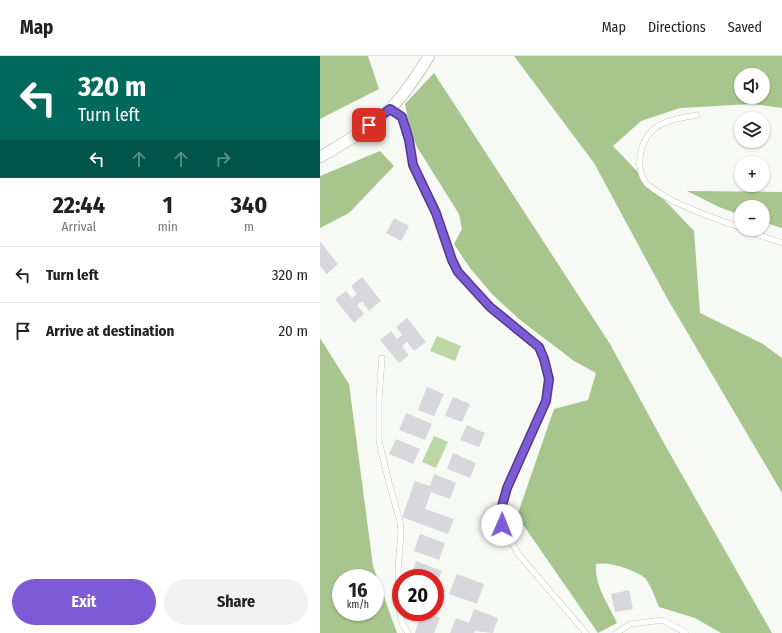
<!DOCTYPE html>
<meta charset="utf-8">
<style>
body{margin:0;font-family:"Fira Sans Condensed",sans-serif;background:#f2f2f2;color:#202124;height:100vh;display:flex;flex-direction:column;font-size:15px;white-space:nowrap}
*{box-sizing:border-box;margin:0}
p{font-size:13px;color:#757577}
.icon{flex:none;width:22px;height:22px;fill:none;stroke:currentColor;stroke-width:2;stroke-linecap:round;stroke-linejoin:round}
.map{position:relative;flex:1;overflow:hidden}
.side{display:flex;flex-direction:column;background:#fff;width:320px}
.side>*{flex:none}
.guide{background:#00695c;color:#fff;overflow:hidden}
.controls{position:absolute;left:414px;top:12px;display:grid;gap:8px}
.controls a{display:grid;place-items:center;width:36px;height:36px;border-radius:50%;background:#fff;box-shadow:0 1px 3px #0004;font-size:20px}
.speed{position:absolute;left:12px;top:513px;display:flex;gap:8px;font-size:20px;font-weight:700;text-align:center}
.speed>*{display:grid;place-content:center;width:52px;height:52px;border-radius:50%;background:#fff;box-shadow:0 1px 3px #0004;line-height:1}
.speed small{font-size:10px;font-weight:400}
.speed .limit{border:6px solid #d22;background:#fff;color:#111}
.pin{position:absolute;display:grid;place-items:center;width:34px;height:34px;color:#fff;margin:-17px;border-radius:8px;box-shadow:0 2px 6px #0006}
.me{position:absolute;width:44px;margin:-22px;rotate:1deg;stroke-linejoin:round;filter:drop-shadow(0 0 3px #0008)}
.turn{display:flex;align-items:center;gap:14px;height:84px;padding:0 12px;font-size:18px}
.turn .icon{width:52px;height:52px;stroke-width:2.5}
.turn b{display:block;font-size:28px;line-height:34px}
.lanes{display:flex;align-items:center;height:38px;padding:0 12px;background:#0003;justify-content:center;gap:20px;direction:ltr}
.lanes .off{opacity:.35}
.eta{display:flex;justify-content:space-evenly;align-items:center;height:68px;text-align:center}
.eta b{font-size:24px;font-weight:700;line-height:28px}
.cta{display:flex;gap:8px;margin-top:auto;padding:8px 12px}
.cta a{flex:1;height:46px;border-radius:24px;background:#7d5bd6;color:#fff;font-size:16px;font-weight:700;line-height:46px;text-align:center}
.cta a+a{background:#f2f2f2;color:#202124}
ul{padding:0;list-style:none}
li{display:flex;align-items:center;gap:12px;height:56px;padding:0 12px;border-top:1px solid #e0e0e0}
li div{flex:1}
li b{display:block;font-size:15px}
li em{font-style:normal}
header{display:flex;align-items:center;gap:24px;box-sizing:border-box;height:56px;padding:0 20px;background:#fff;border-bottom:1px solid #e0e0e0}
header strong{font-size:19px}
nav{display:flex;gap:22px;margin-inline-start:auto;font-size:14px}
main{display:flex;flex:1;min-height:0}
.map>svg:first-child{display:block}
.green{fill:#bcd6a5}
.forest{fill:#a7c58d;fill-rule:evenodd}
.building{fill:#d8d7dc}
.lines{fill:none;stroke-linecap:round;stroke-linejoin:round}
.lane-casing{stroke:#a7a9a4;stroke-width:6}
.street-casing{stroke:#a7a9a4;stroke-width:12}
.lane{stroke:#fff;stroke-width:5.5}
.street{stroke:#fff;stroke-width:11}
.route-casing{stroke:#513b8b;stroke-width:10}
.route{stroke:#7d5bd6;stroke-width:7}
</style>
<header>
<strong>Map</strong>
<nav><a>Map</a><a>Directions</a><a>Saved</a></nav>
</header>
<main>
<section class="side">
<div class="guide">
<div class="turn"><svg class="icon" aria-label="left" viewBox="0 0 24 24"><path d="M17 20v-9H6M10 6l-5 5 5 5"/></svg><div><b>320 m</b>Turn left</div></div>
<div class="lanes"><svg class="icon" aria-label="left" viewBox="0 0 24 24"><path d="M17 20v-9H6M10 6l-5 5 5 5"/></svg><svg class="icon off" aria-label="ahead" viewBox="0 0 24 24"><path d="M12 20V5M6 11l6-6 6 6"/></svg><svg class="icon off" aria-label="ahead" viewBox="0 0 24 24"><path d="M12 20V5M6 11l6-6 6 6"/></svg><svg class="icon off" aria-label="right" viewBox="0 0 24 24"><path d="M7 20v-9h11M14 6l5 5-5 5"/></svg></div>
</div>
<div class="eta">
<div><b>22:44</b><p>Arrival</p></div>
<div><b>1</b><p>min</p></div>
<div><b>340</b><p>m</p></div>
</div>
<ul>
<li><svg class="icon" aria-label="left" viewBox="0 0 24 24"><path d="M17 20v-9H6M10 6l-5 5 5 5"/></svg><div><b>Turn left</b></div><em>320 m</em></li>
<li><svg class="icon" aria-label="arrive" viewBox="0 0 24 24"><path d="M6 21V4h12l-3 4 3 4H6"/></svg><div><b>Arrive at destination</b></div><em>20 m</em></li>
</ul>
<div class="cta"><a>Exit</a><a>Share</a></div>
</section>
<div class="map">
<svg width="462" height="577" viewBox="0 0 462 577">
<rect width="100%" height="100%" fill="#f6f9f4"/>
<path class="green" d="M117,280L141,290L135,305L110,295Z
M114,380L128,386L116,412L102,406Z"/>
<path class="forest" d="M0,0H48L59,33L0,63Z
M194,0H462V52L432,48L360,52L321,65L293,90L374,175L380,257L443,288L462,302V437L347,242L274,107ZM421,19H443V41H421Z
M114,17L290,288L345,389L452,577H401L375,562L339,551C336,544 330,527 325,522C316,514 288,505 276,508C274,529 288,548 297,567L278,577L197,460L234,353L268,344L276,317L254,305L199,263L172,238L150,212L134,188L142,173L139,158L97,91L90,72L85,48Z
M60,95L74,110L29,157L0,172V120Z
M367,135L462,136V172L443,166V151H421V159L399,151Z
M0,282L29,328L53,510L77,577H0ZM21,522H55V556H21Z"/>
<path class="building" d="M74,162L89,170L81,185L66,177Z
M0,185L18,208L7,218L0,210Z
M42,221L61,245L49,255L42,245L37,249L44,258L34,267L15,243L26,235L32,242L37,238L31,230Z
M87,262L106,286L94,295L87,286L82,290L89,299L79,307L60,284L71,275L77,283L82,279L76,271Z
M107,331L124,338L114,360L98,354Z
M133,341L150,348L142,366L125,360Z
M86,357L112,368L105,384L79,374Z
M147,369L165,377L159,391L140,384Z
M76,383L100,393L93,408L69,398Z
M133,397L156,407L150,422L127,413Z
M114,418L136,427L130,443L111,436L105,453L134,463L128,478L82,461L95,425L110,430Z
M100,478L125,487L119,504L94,495Z
M96,505L122,515L115,531V522H90Z
M137,518L164,528L157,548L129,538Z
M309,534L313,553L295,556L291,538Z
M154,553L178,562L173,577L155,575L154,577H130L136,562L149,567Z
M98,556H111L110,558L120,562L114,577H95L101,558Z"/>
<g class="lines">
<defs>
<path id="lane" d="M70,53L82,61L89,84L93,109L116,157L132,204L139,216L170,251L219,291L224,303L229,323L226,345L187,432L180,457L182,469L199,499L266,577
M377,59C347,64 324,68 320,102C319,110 321,122 327,128C348,147 394,162 421,172
M423,173L462,187
M62,302L59,343V385L69,427L80,465L81,477L78,513L79,554L83,569L88,577
M296,577L311,568L343,564L366,577"/>
<path id="street" d="M0,101C23,88 52,71 71,52C86,37 98,18 109,0"/>
</defs>
<use href="#lane" class="lane-casing"/>
<use href="#street" class="street-casing"/>
<use href="#lane" class="lane"/>
<use href="#street" class="street"/>
</g>
<g class="lines">
<defs>
<path id="route" d="M49,69L70,53L82,61L89,84L93,109L116,157L132,204L138,216L170,251L219,291L224,303L229,323L226,345L187,432L180,457L182,469"/>
</defs>
<use href="#route" class="route-casing"/>
<use href="#route" class="route"/>
</g>
</svg>
<div class="controls">
<a><svg class="icon" aria-label="sound" viewBox="0 0 24 24"><path d="M4 9h4l5-4v14l-5-4H4zM17 9q2 3 0 6"/></svg></a>
<a><svg class="icon" aria-label="layers" viewBox="0 0 24 24"><path d="M12 4l9 5-9 5-9-5zM3 14l9 5 9-5"/></svg></a>
<a>+</a>
<a>−</a>
</div>
<div class="speed"><div>16<small>km/h</small></div><div class="limit">20</div></div>
<div class="pin" style="left:49px;top:69px;background:#d93025"><svg class="icon" aria-label="arrive" viewBox="0 0 24 24"><path d="M6 21V4h12l-3 4 3 4H6"/></svg></div>
<svg class="me" style="left:182px;top:469px" viewBox="-20 -20 40 40"><circle r="19" fill="#fff"/><path d="M0-13L10 11 0 6-10 11z" fill="#7d5bd6"/></svg>
</div>
</main>
